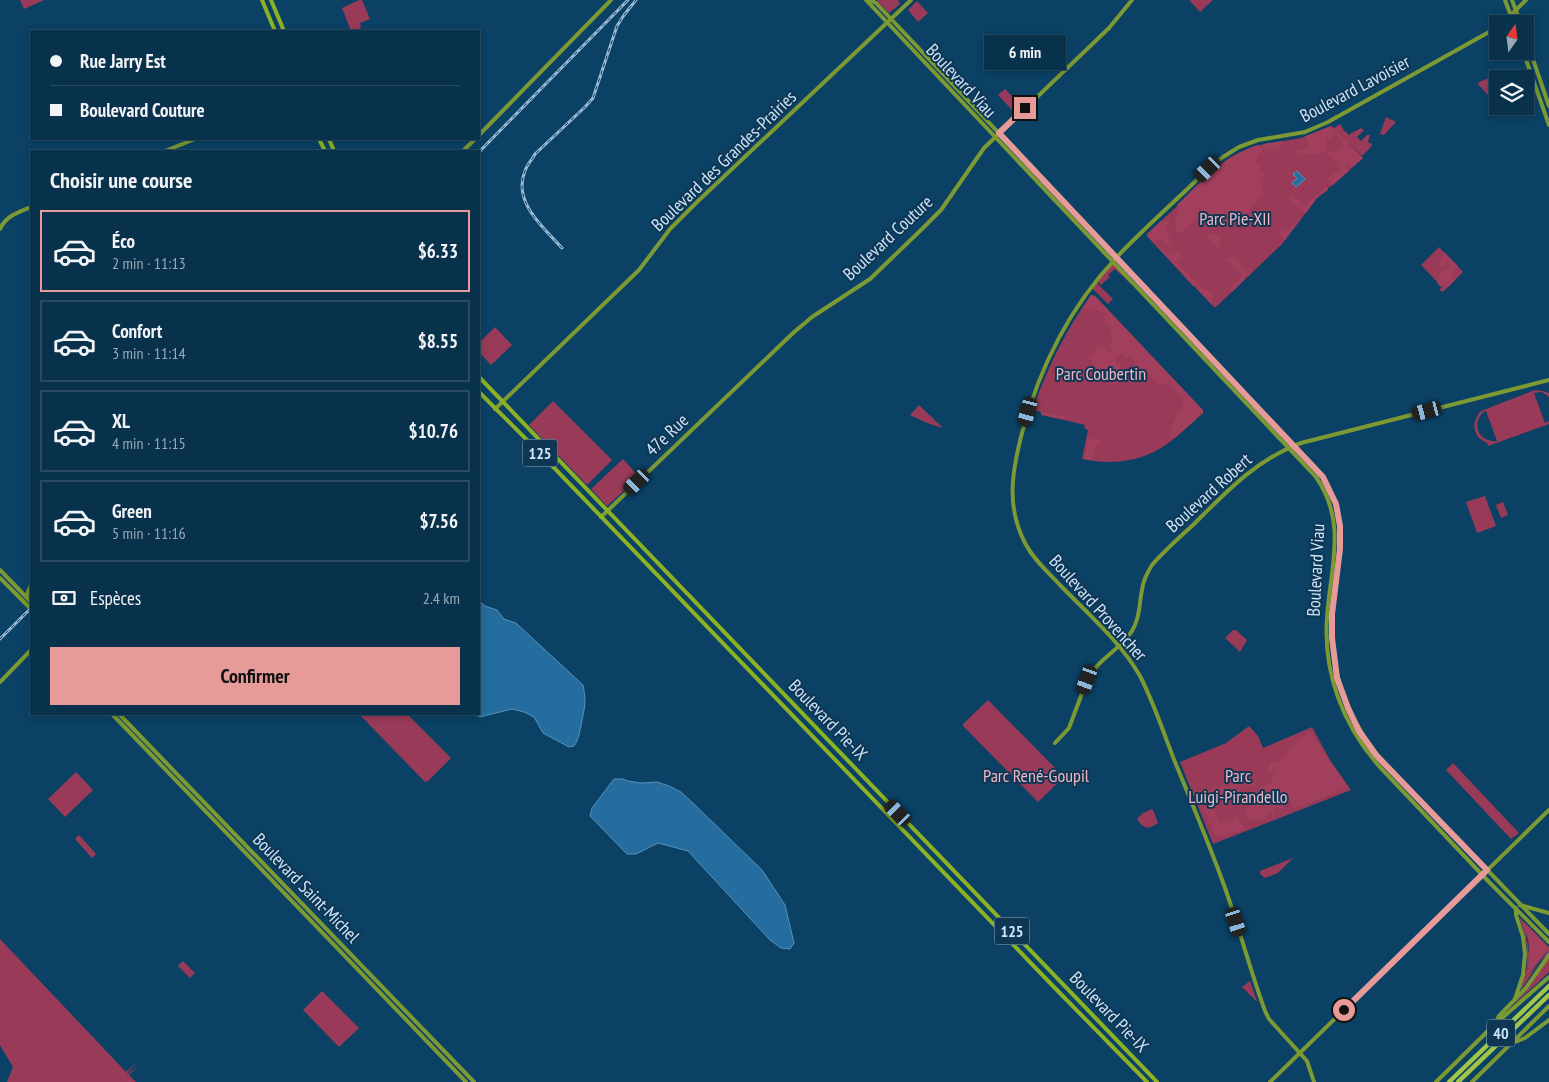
<!DOCTYPE html>
<html lang="fr">
<head>
<meta charset="utf-8">
<style>
  :root { --surface:#08314c; --page:#113953; --text:#f1f3f6; --muted:#98a9b5; --line:#294c64; --accent:#e69b98 }
  body { margin:0; font-family:"PT Sans Narrow",sans-serif; background:var(--page); color:var(--text); height:100vh; display:flex; flex-direction:column; font-size:19px; white-space:nowrap }
  * { box-sizing:border-box; margin:0 }
  p { font-size:16px; color:var(--muted) }
  .icon { flex:none; width:28px; height:28px; fill:none; stroke:currentColor; stroke-width:2; stroke-linecap:round; stroke-linejoin:round }
  .map { position:relative; flex:1; overflow:hidden }
  .side { position:absolute; left:30px; top:150px; width:450px; height:565px; display:flex; flex-direction:column; background:var(--surface); border-radius:0px; box-shadow:0 2px 8px #0003,0 0 0 1px var(--line) }
  .side>* { flex:none }
  .hud { position:absolute; left:30px; top:30px; width:450px; height:110px; border-radius:0px; box-shadow:0 2px 8px #0003,0 0 0 1px var(--line); display:grid; align-content:center; height:110px; padding:0 20px; background:var(--surface) }
  .needle { width:32px; rotate:14deg }
  .tools { position:absolute; left:1489px; top:15px; display:grid; gap:10px }
  .tools a { display:grid; place-items:center; width:45px; height:45px; border-radius:0px; background:var(--surface); box-shadow:0 2px 8px #0003,0 0 0 1px var(--line); font-size:25px }
  .end { position:absolute; width:22px; height:22px; margin:-11px; border:6px solid #e69b98; background:#111; box-shadow:0 0 0 2px #111 }
  .from { border-radius:50% }
  .bubble { position:absolute; height:35px; border-radius:0px; background:var(--surface); box-shadow:0 2px 8px #0003,0 0 0 1px var(--line); font-size:16px; font-weight:800; line-height:35px; text-align:center }
  .car { position:absolute; width:15px; height:30px; margin:-15px -8px; border-radius:6px; box-shadow:0 0 4px 1px #0007; background:linear-gradient(#222 24%,#8ab4d8 0 40%,#222 0 76%,#8ab4d8 0 86%,#222 0) }
  .hud b { display:flex; align-items:center; gap:18px; height:48px; font-size:19px }
  .hud b+b { border-top:1px solid var(--line) }
  .hud i { width:12px; height:12px; background:var(--text) }
  ul { padding:0; list-style:none }
  li { display:flex; align-items:center; gap:15px; height:82px; margin:0 10px 8px; padding:0 10px; border:2px solid var(--line); border-radius:0px }
  li div { flex:1 }
  li b { display:block; font-size:19px }
  li em { font-style:normal; font-weight:800 }
  li.active { border-color:var(--accent) }
  li>.icon { width:45px; height:45px; stroke-width:1.5 }
  h2 { padding:0 20px; font-size:22px; line-height:60px }
  .pay { display:flex; align-items:center; gap:12px; height:55px; padding:0 20px; font-size:19px }
  .pay p { margin-inline-start:auto }
  .cta { display:flex; gap:10px; margin-top:auto; padding:10px 20px }
  .cta a { flex:1; height:58px; border-radius:0px; background:var(--accent); color:#111; font-size:20px; font-weight:800; line-height:58px; text-align:center }
  .map>svg:first-child { display:block }
  .green { fill:#993b58; fill-rule:evenodd }
  .forest { fill:#a13f5d }
  .water { fill:#256d9f; stroke:#5791bb }
  .lines { fill:none; stroke-linecap:round; stroke-linejoin:round }
  .secondary { stroke:#7c9934; stroke-width:4 }
  .primary { stroke:#8db124; stroke-width:4 }
  .highway { stroke:#a1c449; stroke-width:4.5 }
  .rail-casing { stroke:#98bad4; stroke-width:3 }
  .rail { stroke:#0f3652; stroke-width:1; stroke-dasharray:4; stroke-linecap:butt }
  .route { stroke:#e69b98; stroke-width:6 }
  .labels { text-anchor:middle; stroke-width:4; stroke-linejoin:round; paint-order:stroke }
  .shield { fill:#0f3652; stroke:#93b0c8; stroke-width:1 }
  .shield-label { font-size:16px; font-weight:bold; fill:#cbe5fb }
  .street-label { font-size:18px; fill:#cbe5fb; stroke:#0f3652 }
  .park-label { font-size:18px; fill:#eeb7c4; stroke:#0f3652 }
</style>
</head>
<body>
<div class="map">
<svg width="1549" height="1082" viewBox="0 0 1549 1082">
  <rect width="100%" height="100%" fill="#0a4165"/>
  <g class="green">
    <polygon points="20,0 44,0 24,9"/>
    <polygon points="359,0 362,0 370,19 360,23 361,28 351,31 342,8"/>
    <polygon points="878,0 898,0 900,4 889,13 877,1"/>
    <polygon points="1189,0 1213,0 1200,12"/>
    <polygon points="917,1 928,13 918,22 908,10"/>
    <polygon points="1489,78 1493,79 1497,91 1497,103 1494,102 1478,84 1479,82"/>
    <polygon points="1005,89 1020,105 1020,107 1014,112 998,95"/>
    <polygon points="1386,117 1396,122 1384,135 1380,134"/>
    <polygon points="1340,124 1345,132 1346,131 1348,135 1361,128 1364,130 1357,137 1361,141 1367,135 1370,135 1368,142 1372,144 1371,147 1362,156 1345,140 1363,158 1317,198 1282,244 1216,307 1214,307 1211,304 1147,236 1147,234 1229,158 1254,146 1301,138 1331,126 1334,128"/>
    <polygon points="1439,247 1463,272 1443,292 1439,290 1442,287 1421,265"/>
    <polygon points="1113,262 1132,282 1131,284 1115,269 1108,275 1110,277 1101,285 1097,281"/>
    <polygon points="1096,282 1113,299 1108,304 1092,288"/>
    <path d="M1091,295L1095,296L1203,411C1199,418 1190,424 1184,430C1154,459 1122,467 1082,459L1088,430L1084,428L1085,425L1064,420V416L1033,409C1047,368 1066,330 1091,295Z"/>
    <polygon points="495,327 512,345 491,365 479,352 479,343"/>
    <path d="M1535,390L1543,391L1549,393V397L1542,392L1534,393L1545,423L1549,421V424L1488,446L1487,443C1473,437 1470,422 1481,411ZM1485,411H1486L1497,441C1478,443 1470,422 1485,411Z"/>
    <polygon points="553,401 612,460 587,485 529,425"/>
    <polygon points="919,405 943,428 927,423 910,415"/>
    <polygon points="623,459 639,477 607,506 591,489"/>
    <polygon points="1485,496 1496,526 1477,533 1466,502"/>
    <polygon points="1503,502 1508,515 1501,518 1496,505"/>
    <polygon points="1233,630 1236,630 1247,640 1240,652 1225,638"/>
    <polygon points="988,700 1064,777 1038,802 963,726 963,724"/>
    <polygon points="359,714 407,714 451,758 428,781 425,782"/>
    <polygon points="1249,726 1258,736 1263,748 1312,727 1330,760 1351,790 1213,844 1180,762 1226,743"/>
    <polygon points="1453,763 1519,833 1511,839 1446,770"/>
    <polygon points="76,772 93,790 65,817 48,799"/>
    <path d="M1152,809L1154,812L1158,823C1148,830 1143,829 1137,819L1143,813Z"/>
    <polygon points="79,835 96,854 92,858 75,839"/>
    <polygon points="1293,858 1278,873 1265,878 1260,874 1260,871 1262,870"/>
    <path d="M1519,917L1549,947V952L1539,963L1521,990C1521,985 1524,978 1526,971C1529,953 1526,935 1519,917ZM1526,924L1547,952L1531,973L1527,969C1533,952 1524,940 1526,924Z"/>
    <polygon points="0,939 126,1072 137,1063 127,1073 128,1074 139,1065 129,1075 136,1082 7,1082 13,1067 0,1045"/>
    <polygon points="1549,958 1549,972 1513,1006 1528,989"/>
    <polygon points="183,961 195,973 190,978 178,966"/>
    <polygon points="1250,981 1257,1001 1256,1001 1242,987"/>
    <polygon points="322,991 359,1028 339,1047 303,1010"/>
  </g>
  <g class="forest">
    <polygon points="1331,126 1363,158 1353,167 1349,164 1347,164 1345,168 1350,170 1332,186 1328,177 1341,170 1338,162 1328,154 1328,152 1329,150 1334,153 1344,146 1336,135 1331,137 1330,139 1325,138 1327,146 1326,150 1320,154 1309,153 1296,156 1295,152 1309,148 1306,136"/>
    <path d="M1282,141V144C1278,150 1270,152 1264,147L1263,144Z"/>
    <path d="M1259,145L1262,148V151L1258,156L1256,162L1266,176L1262,182L1264,185L1262,188L1263,193L1246,214L1241,217L1239,221L1225,227L1210,222L1207,216L1203,221L1196,220L1193,222L1179,234L1175,232C1176,227 1175,225 1175,220C1176,214 1180,212 1177,205C1202,181 1225,154 1259,145Z"/>
    <path d="M1327,186L1328,190L1317,198L1306,213C1299,209 1295,204 1289,200L1288,198L1293,194L1305,206Z"/>
    <path d="M1302,216H1303L1285,240L1277,233C1289,230 1295,225 1302,216Z"/>
    <polygon points="1161,221 1169,221 1166,230 1171,241 1172,246 1168,246 1161,239 1157,239 1155,241 1168,254 1175,252 1179,253 1182,260 1176,263 1189,274 1190,278 1195,280 1196,284 1194,287 1147,236 1147,234"/>
    <polygon points="1213,233 1221,237 1220,250 1206,235"/>
    <polygon points="1444,252 1458,266 1457,270 1453,271 1452,277 1453,279 1457,278 1447,288 1445,284 1441,287 1437,283 1440,280 1439,277 1441,275 1440,273 1449,269 1450,264 1448,261 1445,262 1444,267 1440,265"/>
    <polygon points="1233,256 1248,272 1251,273 1249,276 1245,275 1245,279 1232,292 1229,289 1242,275 1227,259"/>
    <polygon points="1199,285 1211,292 1213,300 1211,304 1196,288"/>
    <path d="M1091,295L1095,296L1203,410V413L1177,436L1172,438L1169,435C1171,423 1180,413 1184,401L1169,383L1156,384L1147,371L1137,369L1131,356L1126,358L1120,353L1116,359L1117,364L1122,366L1119,377L1116,383L1110,384L1106,375L1097,370L1089,357L1095,352L1098,346L1104,347L1107,352H1113L1114,350L1110,346C1113,339 1112,328 1105,323V315L1099,311L1083,307Z"/>
    <polygon points="1034,409 1065,416 1064,420 1041,415 1041,412 1033,410"/>
    <polygon points="1089,438 1099,440 1099,444 1095,446 1092,459 1084,459"/>
    <path d="M1311,732L1321,749L1349,788L1294,808L1290,802L1280,809L1276,807L1274,809V813H1269L1265,820H1249L1245,814L1246,809L1263,799L1259,788L1272,782L1271,777L1274,775V773L1268,770L1270,763C1284,763 1291,746 1301,738C1304,736 1308,734 1311,732Z"/>
    <path d="M1253,780L1257,784L1248,787H1241L1240,793L1232,792L1218,798L1215,796L1212,797L1210,801L1220,823L1237,816L1245,829L1224,836L1215,835L1197,794C1206,789 1213,791 1223,784L1228,786L1239,782L1245,783Z"/>
    <path d="M1524,924H1526L1540,939L1548,950L1530,973L1527,971C1530,958 1531,939 1523,927Z"/>
  </g>
  <g class="water">
    <polygon points="1297,171 1305,179 1296,187 1292,183 1297,178 1293,174"/>
    <path d="M479,601L485,606L497,610L504,619L516,623L583,685C587,704 584,708 581,726C579,734 579,739 574,746L569,747L543,733L534,717L524,712L512,709L480,717L476,714H479Z"/>
    <polygon points="614,779 623,779 628,781 641,783 657,782 669,786 681,792 696,806 762,870 785,905 794,943 790,949 781,948 770,940 688,851 658,843 636,854 627,854 590,816 592,808"/>
  </g>
  <g class="lines">
    <g class="secondary">
      <path d="M866,0L1316,477C1348,523 1330,568 1327,618C1323,673 1343,725 1379,766L1489,882L1549,942"/>
      <path d="M870,0L876,3L1300,452C1308,460 1317,468 1323,478C1355,526 1332,578 1332,631C1332,682 1353,729 1387,766L1549,934"/>
      <polyline points="1505,0 1514,24"/>
      <polyline points="1512,0 1521,24"/>
      <polyline points="1502,24 1526,0"/>
      <polyline points="1525,36 1549,106"/>
      <polyline points="1523,51 1549,125"/>
      <polyline points="479,135 611,0"/>
      <polyline points="165,151 195,139"/>
      <polyline points="463,151 475,139"/>
      <path d="M0,229C6,216 18,212 31,207"/>
      <polyline points="495,409 639,270 670,229 697,202 911,0"/>
      <polyline points="601,517 793,333 812,317 870,279 922,229 941,210 984,148 1109,28 1132,0"/>
      <polyline points="0,570 31,602"/>
      <polyline points="0,578 31,609"/>
      <polyline points="26,597 31,585"/>
      <polyline points="0,682 31,650"/>
      <polyline points="112,714 466,1082"/>
      <polyline points="119,714 474,1082"/>
      <path d="M1055,743L1069,728L1087,680C1097,660 1120,650 1132,631C1140,618 1139,604 1142,590C1143,580 1147,573 1152,565C1165,550 1180,537 1194,524C1226,492 1257,459 1301,443L1549,380"/>
      <polyline points="1520,905 1549,913"/>
      <polyline points="1515,999 1523,975 1525,954 1523,937 1516,915 1516,908"/>
      <polyline points="1495,1024 1499,1016 1526,988 1549,955"/>
      <polyline points="1515,1042 1525,1038 1549,1020"/>
      <polyline points="1270,1082 1549,810"/>
      <path d="M1314,1082L1307,1061L1269,1019L1265,1011C1250,970 1239,927 1224,885C1209,844 1192,803 1175,762C1164,734 1154,703 1140,676C1120,641 1087,613 1059,584C1047,571 1033,559 1025,543C1006,507 1012,471 1022,433C1039,369 1070,307 1116,258C1145,227 1178,199 1208,169L1223,157L1239,147L1258,140L1305,132L1328,122L1498,27"/>
      <polyline points="1436,1082 1493,1026 1549,977"/>
      <polyline points="1472,1082 1549,1006"/>
    </g>
    <g class="primary">
      <polyline points="262,0 275,31"/>
      <polyline points="271,0 284,31"/>
      <polyline points="319,139 325,151"/>
      <polyline points="329,139 334,151"/>
      <polyline points="479,377 1157,1082"/>
      <polyline points="479,392 537,450 1052,985 1147,1082"/>
    </g>
    <g class="highway">
      <polyline points="1449,1082 1549,986"/>
      <polyline points="1458,1082 1549,995"/>
    </g>
    <g class="rail-casing">
      <g id="rail">
        <polyline points="479,152 628,0"/>
        <path d="M562,248C544,228 512,202 525,171C527,164 532,160 535,154L585,107L593,98L617,26L624,15L636,0"/>
        <polyline points="0,639 31,608"/>
      </g>
    </g>
    <use href="#rail" class="rail"/>
  </g>
  <g class="lines">
    <polyline class="route" points="1025,108 999,133 1323,477 1336,504 1340,526 1340,549 1332,614 1332,638 1337,678 1348,708 1359,731 1376,755 1487,870 1344,1010"/>
  </g>
  <g class="labels">
    <g class="shield">
      <rect x="522.5" y="439.5" width="35" height="27" rx="4"/>
      <rect x="994.5" y="917.5" width="35" height="27" rx="4"/>
      <rect x="1487" y="1019.5" width="28" height="27" rx="4"/>
    </g>
    <g class="shield-label">
      <text x="540" y="459">125</text>
      <text x="1012" y="937">125</text>
      <text x="1501" y="1039">40</text>
    </g>
    <g class="street-label">
      <text transform="translate(961 81) rotate(47)" y="6">Boulevard Viau</text>
      <text transform="translate(1355 89) rotate(-28)" y="6">Boulevard Lavoisier</text>
      <text transform="translate(724 161) rotate(-44)" y="6">Boulevard des Grandes-Prairies</text>
      <text transform="translate(888 238) rotate(-43)" y="6">Boulevard Couture</text>
      <text transform="translate(667 435) rotate(-44)" y="6">47e Rue</text>
      <text transform="translate(1209 493) rotate(-42)" y="6">Boulevard Robert</text>
      <text transform="translate(1316 570) rotate(-87)" y="6">Boulevard Viau</text>
      <text transform="translate(1098 608) rotate(48)" y="6">Boulevard Provencher</text>
      <text transform="translate(828 720) rotate(46)" y="6">Boulevard Pie-IX</text>
      <text transform="translate(306 888) rotate(46)" y="6">Boulevard Saint-Michel</text>
      <text transform="translate(1109 1012) rotate(46)" y="6">Boulevard Pie-IX</text>
    </g>
    <g class="park-label">
      <text x="1235" y="225">Parc Pie-XII</text>
      <text x="1101" y="380">Parc Coubertin</text>
      <text x="1036" y="782">Parc René-Goupil</text>
      <text x="1238" y="782">Parc<tspan x="1238" dy="21">Luigi-Pirandello</tspan></text>
    </g>
  </g>
</svg>
<div class="tools">
<a><svg class="needle" viewBox="-14 -14 28 28"><path d="M0-13l5 13h-10z" fill="#e53935"/><path d="M0 13l5-13h-10z" fill="#98a9b5"/></svg></a>
<a><svg class="icon" aria-label="layers" viewBox="0 0 24 24"><path d="M12 4l9 5-9 5-9-5zM3 14l9 5 9-5"/></svg></a>
</div>
<i class="end from" style="left:1344px;top:1010px"></i>
<i class="end" style="left:1025px;top:108px"></i>
<div class="bubble" style="left:984px;top:35px;width:82px">6 min</div>
<i class="car" style="left:1208px;top:169px;rotate:226deg"></i>
<i class="car" style="left:1427px;top:411px;rotate:255deg"></i>
<i class="car" style="left:1028px;top:412px;rotate:195deg"></i>
<i class="car" style="left:637px;top:482px;rotate:226deg"></i>
<i class="car" style="left:1087px;top:680px;rotate:200deg"></i>
<i class="car" style="left:898px;top:813px;rotate:316deg"></i>
<i class="car" style="left:1236px;top:922px;rotate:162deg"></i>
<div class="hud">
<b><i class="from"></i>Rue Jarry Est</b>
<b><i></i>Boulevard Couture</b>
</div>
<section class="side">
<h2>Choisir une course</h2>
<ul>
<li class="active"><svg class="icon" aria-label="car" viewBox="0 0 24 24"><path d="M5 17H2v-5l4-1 3-4h7l3 4 3 1v5h-3M9 17h6M6 11h13"/><circle cx="7" cy="17" r="2"/><circle cx="17" cy="17" r="2"/></svg><div><b>Éco</b><p>2 min · 11:13</p></div><em>$6.33</em></li>
<li><svg class="icon" aria-label="car" viewBox="0 0 24 24"><path d="M5 17H2v-5l4-1 3-4h7l3 4 3 1v5h-3M9 17h6M6 11h13"/><circle cx="7" cy="17" r="2"/><circle cx="17" cy="17" r="2"/></svg><div><b>Confort</b><p>3 min · 11:14</p></div><em>$8.55</em></li>
<li><svg class="icon" aria-label="car" viewBox="0 0 24 24"><path d="M5 17H2v-5l4-1 3-4h7l3 4 3 1v5h-3M9 17h6M6 11h13"/><circle cx="7" cy="17" r="2"/><circle cx="17" cy="17" r="2"/></svg><div><b>XL</b><p>4 min · 11:15</p></div><em>$10.76</em></li>
<li><svg class="icon" aria-label="car" viewBox="0 0 24 24"><path d="M5 17H2v-5l4-1 3-4h7l3 4 3 1v5h-3M9 17h6M6 11h13"/><circle cx="7" cy="17" r="2"/><circle cx="17" cy="17" r="2"/></svg><div><b>Green</b><p>5 min · 11:16</p></div><em>$7.56</em></li>
</ul>
<div class="pay"><svg class="icon" aria-label="cash" viewBox="0 0 24 24"><path d="M3 7h18v10H3z"/><circle cx="12" cy="12" r="2"/></svg>Espèces<p>2.4 km</p></div>
<div class="cta"><a>Confirmer</a></div>
</section>
</div>
</body>
</html>
